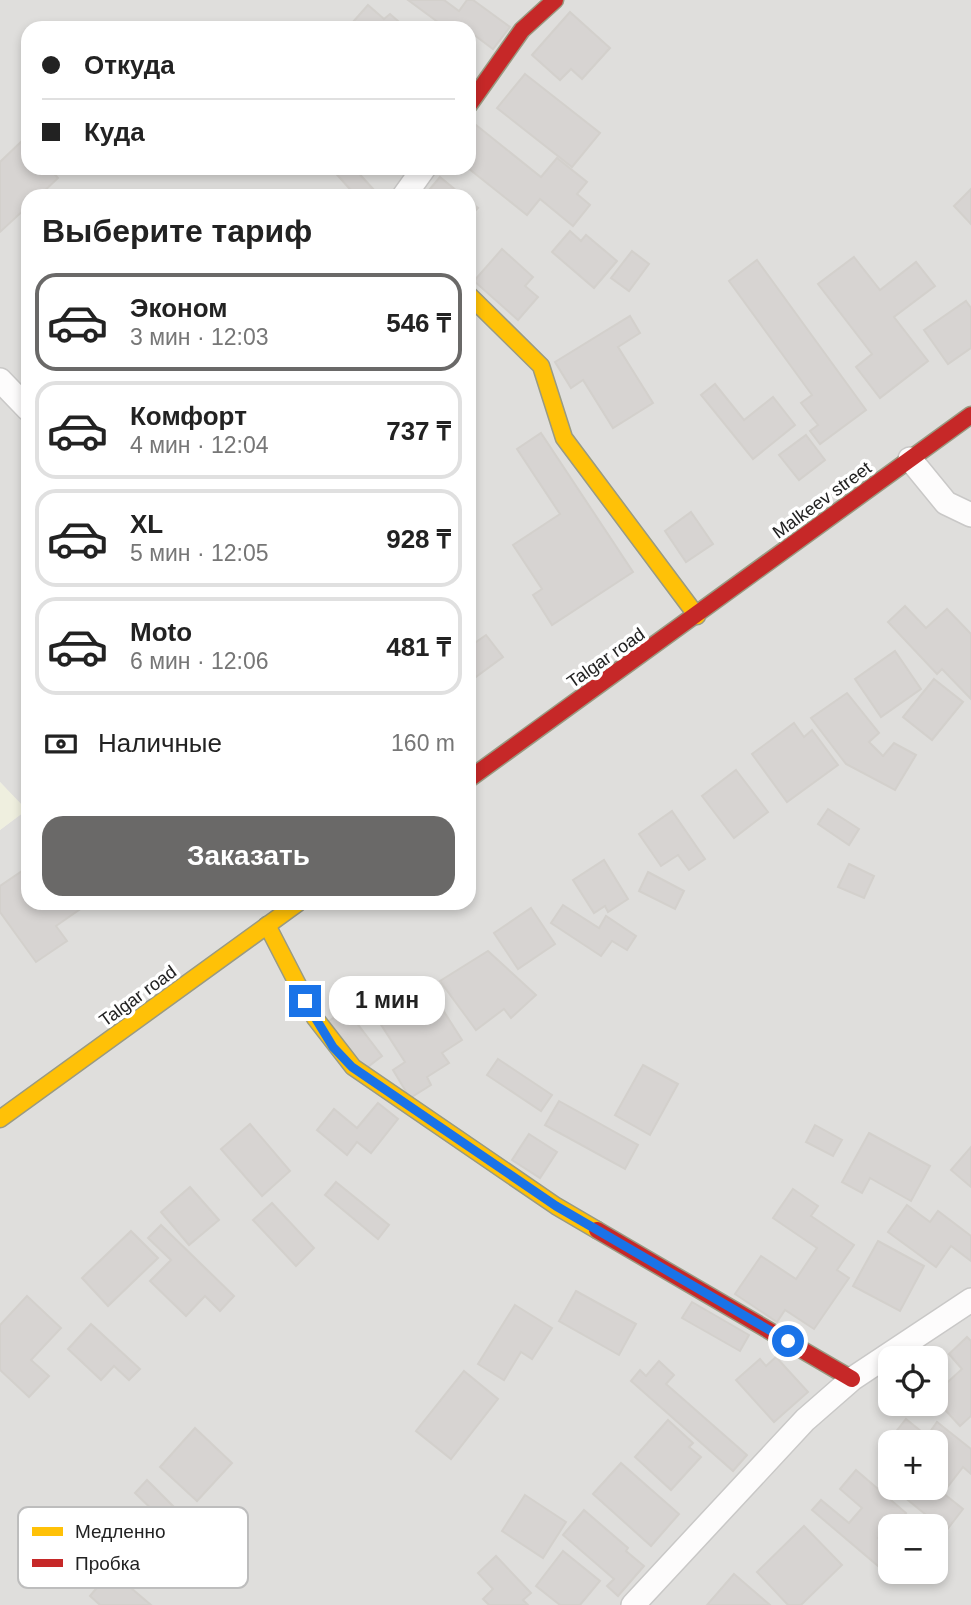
<!DOCTYPE html>
<html lang="ru">
<head>
<meta charset="utf-8">
<style>
  :root { --surface:#fff; --page:#f2f2f2; --text:#222; --muted:#767676; --line:#e0e0e0; --accent:#6a6968 }
  body { margin:0; font-family:Helvetica,sans-serif; background:var(--page); color:var(--text); height:100vh; display:flex; flex-direction:column; font-size:26px; white-space:nowrap }
  * { box-sizing:border-box; margin:0 }
  p { font-size:23px; color:var(--muted) }
  .icon { flex:none; width:38px; height:38px; fill:none; stroke:currentColor; stroke-width:2; stroke-linecap:round; stroke-linejoin:round }
  .map { position:relative; flex:1; overflow:hidden }
  .drawer { position:absolute; left:21px; top:189px; width:455px; height:721px; display:flex; flex-direction:column; background:var(--surface); border-radius:21px; box-shadow:0 4px 10px #0003 }
  .drawer>* { flex:none }
  .guide { position:absolute; left:21px; top:21px; width:455px; height:154px; border-radius:21px; box-shadow:0 4px 10px #0003; display:grid; align-content:center; height:154px; padding:0 21px; background:var(--surface) }
  .buttons { position:absolute; left:878px; top:1346px; display:grid; gap:14px }
  .buttons a { display:grid; place-items:center; width:70px; height:70px; border-radius:14px; background:var(--surface); box-shadow:0 4px 10px #0003; font-size:35px }
  .end { position:absolute; width:32px; height:32px; margin:-16px; border:9px solid #1a73e8; background:#fff; box-shadow:0 0 0 4px #fff }
  .from { border-radius:50% }
  .bubble { position:absolute; height:49px; border-radius:21px; background:var(--surface); box-shadow:0 4px 10px #0003; font-size:23px; font-weight:700; line-height:49px; text-align:center }
  .guide b { display:flex; align-items:center; gap:24px; height:66px; font-size:26px }
  .guide b+b { border-top:2px solid var(--line) }
  .guide i { width:18px; height:18px; background:var(--text) }
  ul { padding:0; list-style:none }
  li { display:flex; align-items:center; gap:21px; height:98px; margin:0 14px 10px; padding:0 7px; border:4px solid var(--line); border-radius:21px }
  li div { flex:1 }
  li b { display:block; font-size:26px }
  li em { font-style:normal; font-weight:700 }
  li.current { border-color:var(--accent) }
  li>.icon { width:63px; height:63px; stroke-width:1.5 }
  h2 { padding:0 21px; font-size:32px; line-height:84px }
  .pay { display:flex; align-items:center; gap:18px; height:77px; padding:0 21px; font-size:26px }
  .pay p { margin-inline-start:auto }
  .cta { display:flex; gap:14px; margin-top:auto; padding:14px 21px }
  .cta a { flex:1; height:80px; border-radius:21px; background:var(--accent); color:#fff; font-size:28px; font-weight:700; line-height:80px; text-align:center }
  .map>svg:first-child { display:block }
  .residential { fill:#dfdedc; fill-rule:evenodd }
  .farmland { fill:#efefdf }
  .building { fill:#d7d4d2; stroke:#d3d0cc; stroke-width:2 }
  .lines { fill:none; stroke-linecap:round; stroke-linejoin:round }
  .street-casing { stroke:#c9c8c7; stroke-width:26 }
  .slow-casing { stroke:#999a82; stroke-width:19 }
  .jam-casing { stroke:#999a82; stroke-width:19 }
  .street { stroke:#fdfcfc; stroke-width:23 }
  .slow { stroke:#ffc107; stroke-width:16 }
  .jam { stroke:#c62828; stroke-width:16 }
  .route { stroke:#1a73e8; stroke-width:9 }
  .labels { text-anchor:middle; stroke-width:7; stroke-linejoin:round; paint-order:stroke }
  .street-label { font-size:18px; fill:#222; stroke:#fff }
  .key { fill:#fff; stroke:#bdbdbd; stroke-width:2 }
  .key-label { font-size:19px; fill:#222 }
</style>
</head>
<body>
<div class="map">
<svg width="971" height="1605" viewBox="0 0 971 1605">
  <rect width="100%" height="100%" fill="#f0eeeb"/>
  <path class="residential" d="M0,0H971V1605H0V830L26,810L0,782ZM28,28H469V168H28ZM28,196H469V903H28ZM891,1358H936V1404H891ZM891,1442H936V1488H891ZM891,1526H936V1572H891Z"/>
  <polygon class="farmland" points="0,782 27,810 0,830"/>
  <g class="building">
    <polygon points="408,0 444,0 459,11 467,0 473,0 510,27 493,49 473,34 469,41 469,28 446,28"/>
    <polygon points="368,5 384,19 390,14 406,28 360,28 353,22"/>
    <polygon points="570,12 610,48 582,79 571,69 560,80 532,55"/>
    <polygon points="525,74 600,133 572,167 497,108"/>
    <polygon points="476,125 541,177 557,158 587,182 577,194 590,205 573,226 540,199 527,215 468,168 469,134"/>
    <polygon points="23,140 28,145 28,168 49,168 58,178 39,196 28,196 28,206 0,232 0,162"/>
    <polygon points="331,168 354,168 374,190 367,196 356,196"/>
    <polygon points="440,177 463,196 424,196"/>
    <polygon points="971,189 971,224 954,206"/>
    <polygon points="469,201 478,208 469,218"/>
    <polygon points="570,231 581,241 586,235 617,261 594,288 552,252"/>
    <polygon points="502,249 533,277 525,286 538,297 518,320 474,281"/>
    <polygon points="632,251 649,264 629,291 611,278"/>
    <polygon points="854,257 880,290 916,262 935,286 894,317 928,361 880,398 856,367 872,354 818,284"/>
    <polygon points="757,260 866,410 820,444 810,431 818,425 801,403 812,395 729,281"/>
    <polygon points="966,301 971,308 971,348 948,364 924,330"/>
    <polygon points="630,316 640,333 618,347 653,403 613,428 583,380 571,388 555,362"/>
    <polygon points="715,384 744,420 773,397 795,425 753,459 701,395"/>
    <polygon points="541,433 633,572 552,625 533,595 542,589 513,545 560,514 517,449"/>
    <polygon points="806,435 825,460 799,480 779,455"/>
    <polygon points="691,512 713,544 686,562 665,531"/>
    <polygon points="905,606 926,628 947,609 971,634 971,699 942,669 937,674 888,622"/>
    <polygon points="486,635 503,657 469,682 469,647"/>
    <polygon points="895,651 921,689 881,717 855,679"/>
    <polygon points="934,679 963,702 932,740 903,717"/>
    <polygon points="847,693 879,733 869,742 883,756 894,743 916,755 895,790 846,764 811,718"/>
    <polygon points="794,723 804,737 812,730 838,765 787,802 752,754"/>
    <polygon points="736,770 768,812 734,838 702,796"/>
    <polygon points="828,809 859,829 849,845 818,824"/>
    <polygon points="672,811 705,859 689,870 678,855 661,866 639,834"/>
    <polygon points="604,860 628,899 608,912 605,906 594,913 573,880"/>
    <polygon points="849,864 874,876 864,898 838,887"/>
    <polygon points="28,867 28,903 89,903 56,926 67,941 36,962 0,912 0,886"/>
    <polygon points="648,872 684,891 675,909 639,891"/>
    <polygon points="563,905 599,928 606,916 636,936 627,950 612,941 601,956 551,923"/>
    <polygon points="531,908 555,944 518,969 494,933"/>
    <polygon points="488,951 536,995 511,1018 504,1009 476,1030 440,981"/>
    <polygon points="429,988 462,1040 442,1053 449,1063 427,1077 431,1085 410,1098 393,1070 405,1062 378,1020"/>
    <polygon points="346,1009 382,1056 365,1069 329,1021"/>
    <polygon points="498,1059 552,1095 541,1111 487,1075"/>
    <polygon points="643,1065 678,1084 650,1135 615,1115"/>
    <polygon points="559,1101 638,1145 625,1169 545,1125"/>
    <polygon points="378,1103 398,1119 371,1153 357,1142 347,1155 317,1130 334,1109 357,1128"/>
    <polygon points="250,1124 290,1171 262,1196 221,1149"/>
    <polygon points="815,1125 842,1140 833,1156 806,1142"/>
    <polygon points="869,1133 930,1166 911,1201 870,1178 862,1193 842,1182"/>
    <polygon points="529,1134 557,1152 540,1178 512,1160"/>
    <polygon points="971,1147 971,1187 951,1170"/>
    <polygon points="336,1182 389,1225 378,1239 325,1195"/>
    <polygon points="190,1187 219,1220 189,1245 161,1212"/>
    <polygon points="793,1189 818,1206 811,1216 854,1245 837,1270 849,1278 814,1329 785,1310 777,1322 735,1294 761,1256 796,1279 817,1248 773,1218"/>
    <polygon points="272,1203 314,1248 296,1266 253,1220"/>
    <polygon points="907,1205 930,1222 938,1211 971,1236 971,1261 951,1246 936,1267 888,1232"/>
    <polygon points="161,1225 234,1296 220,1311 205,1296 186,1316 150,1281 171,1260 148,1238"/>
    <polygon points="131,1231 158,1258 108,1306 82,1278"/>
    <polygon points="878,1241 924,1266 900,1311 853,1286"/>
    <polygon points="576,1291 636,1324 619,1355 559,1321"/>
    <polygon points="27,1296 61,1328 31,1360 49,1376 29,1397 0,1370 0,1325"/>
    <polygon points="692,1302 749,1335 740,1351 682,1318"/>
    <polygon points="515,1305 552,1328 532,1359 521,1352 504,1380 478,1364"/>
    <polygon points="91,1324 140,1369 129,1380 114,1366 101,1380 68,1349"/>
    <polygon points="967,1337 971,1341 971,1416 960,1426 936,1400 936,1393 962,1369 949,1354"/>
    <polygon points="776,1357 808,1392 774,1422 736,1380 760,1359 766,1366"/>
    <polygon points="659,1361 674,1375 666,1384 747,1455 733,1471 631,1381 640,1370 646,1376"/>
    <polygon points="464,1371 498,1399 451,1459 416,1431"/>
    <polygon points="906,1419 927,1436 937,1422 971,1449 971,1474 963,1467 943,1493 963,1509 946,1531 893,1488 936,1488 936,1442 891,1442 891,1454 883,1448"/>
    <polygon points="668,1420 693,1443 689,1447 701,1457 671,1490 635,1457"/>
    <polygon points="195,1428 232,1463 197,1501 160,1467"/>
    <polygon points="621,1463 679,1514 651,1546 593,1494"/>
    <polygon points="856,1470 906,1513 895,1526 891,1526 887,1536 882,1533 878,1538 891,1549 891,1563 884,1571 812,1510 821,1500 849,1523 862,1508 840,1489"/>
    <polygon points="147,1480 180,1513 168,1525 135,1493"/>
    <polygon points="525,1495 566,1522 543,1558 502,1531"/>
    <polygon points="584,1510 628,1548 626,1551 644,1566 618,1596 607,1586 614,1579 563,1535"/>
    <polygon points="804,1526 842,1565 801,1605 788,1605 757,1572"/>
    <polygon points="563,1551 600,1581 580,1605 560,1605 536,1586"/>
    <polygon points="496,1556 531,1593 523,1600 528,1605 489,1605 483,1599 493,1589 478,1573"/>
    <polygon points="111,1571 151,1605 100,1605 90,1596"/>
    <polygon points="734,1574 770,1605 707,1605"/>
  </g>
  <g class="lines">
    <g class="street-casing">
      <g id="street">
        <polyline points="404,196 424,168"/>
        <polyline points="0,380 28,409"/>
        <polyline points="910,459 946,503 971,515"/>
        <polyline points="633,1605 805,1420 852,1379 971,1300"/>
      </g>
    </g>
    <g class="slow-casing">
      <g id="slow">
        <polyline points="469,295 541,366 564,438 697,616"/>
        <polyline points="267,925 315,1018 353,1067 556,1206 597,1230"/>
        <polyline points="0,1119 298,903"/>
      </g>
    </g>
    <g class="jam-casing">
      <g id="jam">
        <polyline points="469,105 522,30 555,0"/>
        <polyline points="469,779 971,415"/>
        <polyline points="597,1230 852,1379"/>
      </g>
    </g>
    <use href="#street" class="street"/>
    <use href="#slow" class="slow"/>
    <use href="#jam" class="jam"/>
  </g>
  <g class="lines">
    <polyline class="route" points="305,1001 333,1047 352,1067 556,1206 788,1341"/>
  </g>
  <g class="labels">
    <g class="street-label">
      <text transform="translate(822 500) rotate(-36)" y="6">Malkeev street</text>
      <text transform="translate(606 658) rotate(-35)" y="6">Talgar road</text>
      <text transform="translate(138 996) rotate(-36)" y="6">Talgar road</text>
    </g>
  </g>
  <rect x="18" y="1507" width="230" height="81" rx="10" class="key"/>
  <rect x="32" y="1527" width="31" height="9" fill="#ffc107"/>
  <rect x="32" y="1559" width="31" height="8" fill="#c62828"/>
  <g class="key-label">
    <text x="75" y="1538">Медленно</text>
    <text x="75" y="1570">Пробка</text>
  </g>
</svg>
<div class="buttons">
<a><svg class="icon" aria-label="locate" viewBox="0 0 24 24"><circle cx="12" cy="12" r="6"/><path d="M12 2v4M12 18v4M2 12h4M18 12h4"/></svg></a>
<a>+</a>
<a>−</a>
</div>
<i class="end from" style="left:788px;top:1341px"></i>
<i class="end" style="left:305px;top:1001px"></i>
<div class="bubble" style="left:329px;top:976px;width:116px">1 мин</div>
<div class="guide">
<b><i class="from"></i>Откуда</b>
<b><i></i>Куда</b>
</div>
<section class="drawer">
<h2>Выберите тариф</h2>
<ul>
<li class="current"><svg class="icon" aria-label="car" viewBox="0 0 24 24"><path d="M5 17H2v-5l4-1 3-4h7l3 4 3 1v5h-3M9 17h6M6 11h13"/><circle cx="7" cy="17" r="2"/><circle cx="17" cy="17" r="2"/></svg><div><b>Эконом</b><p>3 мин · 12:03</p></div><em>546 ₸</em></li>
<li><svg class="icon" aria-label="car" viewBox="0 0 24 24"><path d="M5 17H2v-5l4-1 3-4h7l3 4 3 1v5h-3M9 17h6M6 11h13"/><circle cx="7" cy="17" r="2"/><circle cx="17" cy="17" r="2"/></svg><div><b>Комфорт</b><p>4 мин · 12:04</p></div><em>737 ₸</em></li>
<li><svg class="icon" aria-label="car" viewBox="0 0 24 24"><path d="M5 17H2v-5l4-1 3-4h7l3 4 3 1v5h-3M9 17h6M6 11h13"/><circle cx="7" cy="17" r="2"/><circle cx="17" cy="17" r="2"/></svg><div><b>XL</b><p>5 мин · 12:05</p></div><em>928 ₸</em></li>
<li><svg class="icon" aria-label="car" viewBox="0 0 24 24"><path d="M5 17H2v-5l4-1 3-4h7l3 4 3 1v5h-3M9 17h6M6 11h13"/><circle cx="7" cy="17" r="2"/><circle cx="17" cy="17" r="2"/></svg><div><b>Moto</b><p>6 мин · 12:06</p></div><em>481 ₸</em></li>
</ul>
<div class="pay"><svg class="icon" aria-label="cash" viewBox="0 0 24 24"><path d="M3 7h18v10H3z"/><circle cx="12" cy="12" r="2"/></svg>Наличные<p>160 m</p></div>
<div class="cta"><a>Заказать</a></div>
</section>
</div>
</body>
</html>
